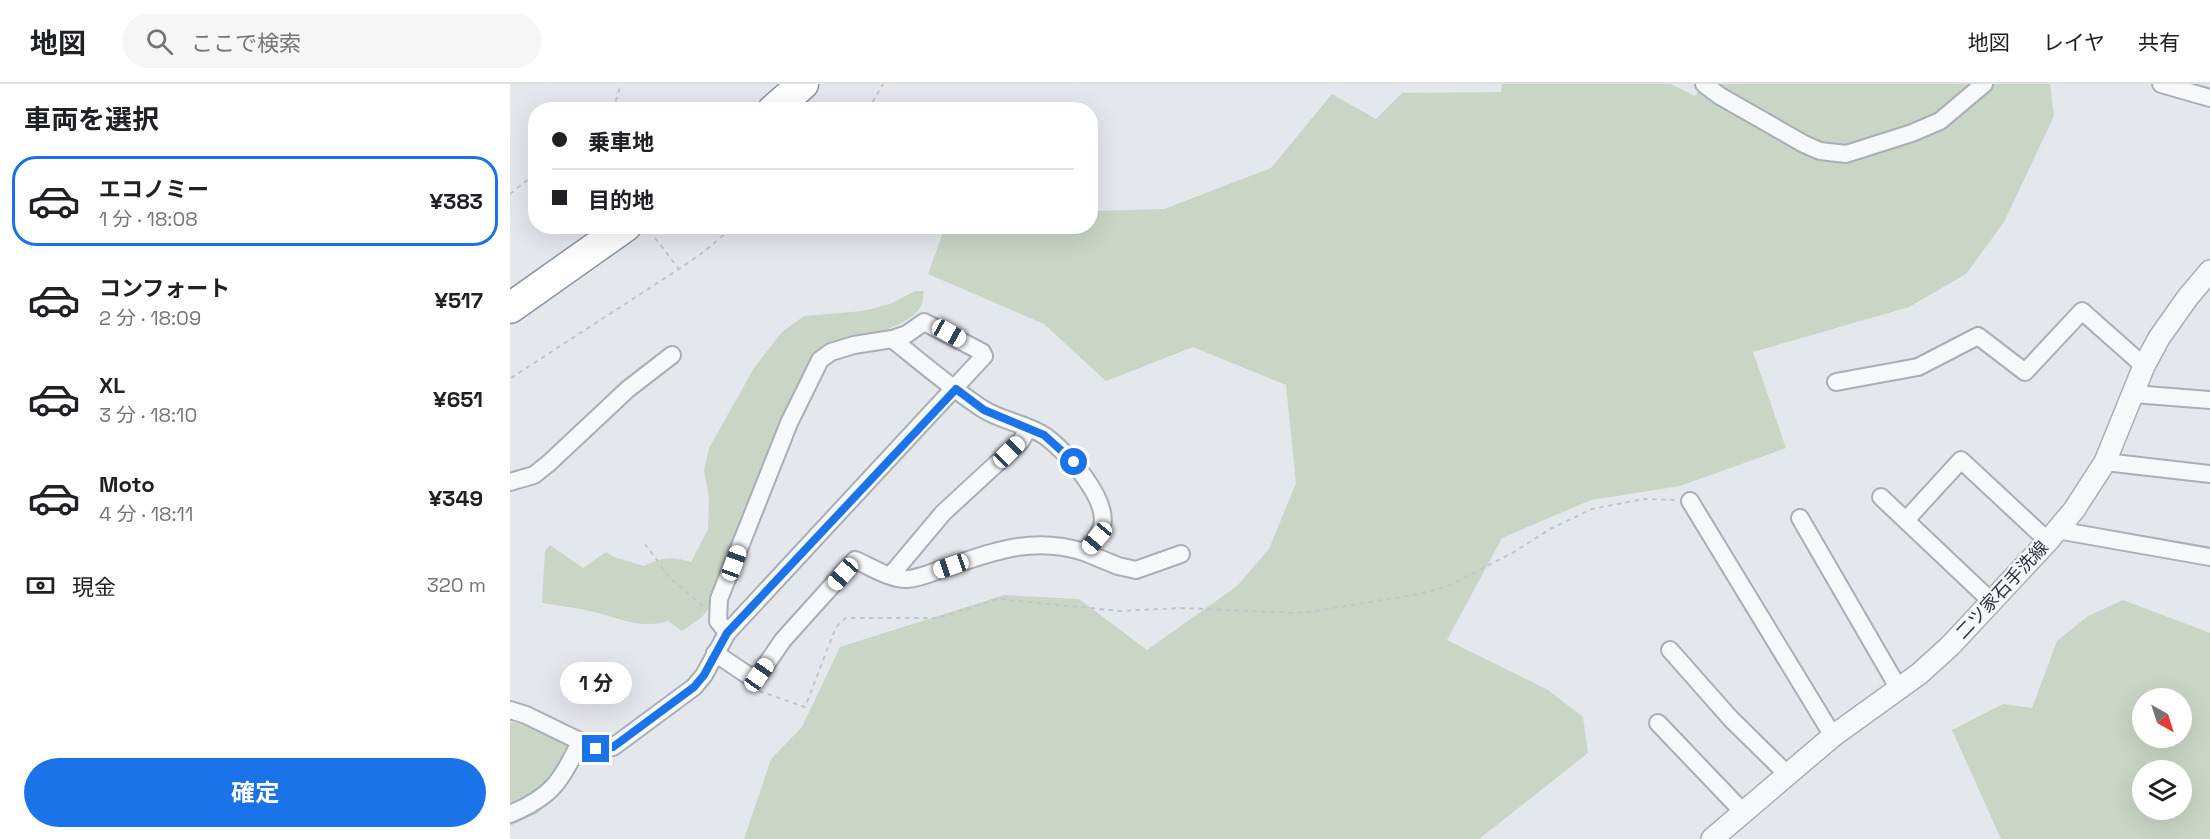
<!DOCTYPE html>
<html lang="ja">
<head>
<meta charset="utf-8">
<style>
  :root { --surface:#fff; --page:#f6f6f6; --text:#202124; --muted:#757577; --line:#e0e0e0; --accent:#1a73e8 }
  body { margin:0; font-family:"Space Grotesk","Noto Sans JP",sans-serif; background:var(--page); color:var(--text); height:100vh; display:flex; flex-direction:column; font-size:22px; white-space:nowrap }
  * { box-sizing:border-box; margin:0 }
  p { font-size:20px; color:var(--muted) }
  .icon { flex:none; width:33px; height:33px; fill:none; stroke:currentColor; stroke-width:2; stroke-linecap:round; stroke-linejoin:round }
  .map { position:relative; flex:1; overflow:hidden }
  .side { display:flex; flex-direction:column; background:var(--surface); width:510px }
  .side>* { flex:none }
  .hud { position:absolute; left:18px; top:18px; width:570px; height:132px; border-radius:24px; box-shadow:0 6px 24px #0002; display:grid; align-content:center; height:132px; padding:0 24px; background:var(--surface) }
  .needle { width:39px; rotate:141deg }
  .fabs { position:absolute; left:1622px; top:604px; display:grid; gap:12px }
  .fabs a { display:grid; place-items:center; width:60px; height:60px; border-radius:50%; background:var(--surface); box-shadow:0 6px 24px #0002; font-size:30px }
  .end { position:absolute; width:27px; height:27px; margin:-14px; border:8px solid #1a73e8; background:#fff; box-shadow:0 0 0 3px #fff }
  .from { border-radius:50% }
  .bubble { position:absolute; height:42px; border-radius:21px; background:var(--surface); box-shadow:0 6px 24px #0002; font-size:20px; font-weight:700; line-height:42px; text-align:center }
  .car { position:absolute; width:18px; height:36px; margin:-18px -9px; border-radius:8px; box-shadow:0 0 4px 2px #0007; background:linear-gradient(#fff 24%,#345 0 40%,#fff 0 76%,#345 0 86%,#fff 0) }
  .hud b { display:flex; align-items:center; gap:21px; height:57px; font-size:22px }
  .hud b+b { border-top:2px solid var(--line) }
  .hud i { width:15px; height:15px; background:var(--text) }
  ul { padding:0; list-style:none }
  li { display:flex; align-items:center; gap:18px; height:90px; margin:0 12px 9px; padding:0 12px; border:3px solid transparent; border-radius:24px }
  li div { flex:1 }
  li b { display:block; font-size:22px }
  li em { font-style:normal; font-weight:700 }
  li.selected { border-color:var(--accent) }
  li>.icon { width:54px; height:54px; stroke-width:1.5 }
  h2 { padding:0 24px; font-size:27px; line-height:72px }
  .pay { display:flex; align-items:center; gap:15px; height:66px; padding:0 24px; font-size:22px }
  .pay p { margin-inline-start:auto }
  .button { display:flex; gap:12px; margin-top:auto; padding:12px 24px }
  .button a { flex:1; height:69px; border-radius:36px; background:var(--accent); color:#fff; font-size:24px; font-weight:700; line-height:69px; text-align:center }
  header { display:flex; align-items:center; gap:36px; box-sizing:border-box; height:84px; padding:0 30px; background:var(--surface); border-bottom:2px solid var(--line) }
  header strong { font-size:28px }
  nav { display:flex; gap:33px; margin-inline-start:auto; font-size:21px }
  .search { width:420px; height:54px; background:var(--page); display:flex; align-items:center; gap:15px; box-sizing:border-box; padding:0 21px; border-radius:33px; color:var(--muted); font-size:22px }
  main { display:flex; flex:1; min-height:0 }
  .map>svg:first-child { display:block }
  .green { fill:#c9d6c5; fill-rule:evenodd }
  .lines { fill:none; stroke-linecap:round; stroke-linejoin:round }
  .minor-casing { stroke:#a9aeb7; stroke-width:20 }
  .tertiary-casing { stroke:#a9aeb7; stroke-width:24 }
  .motorway-casing { stroke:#8b94a3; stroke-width:33 }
  .path { stroke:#c2c5cb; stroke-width:2; stroke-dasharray:4.5 4.5; stroke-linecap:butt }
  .minor { stroke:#f7f8fa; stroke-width:16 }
  .tertiary { stroke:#f7f8fa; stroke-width:21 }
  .motorway { stroke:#fff; stroke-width:30 }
  .route { stroke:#1a73e8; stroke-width:8 }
  .labels { text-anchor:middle; stroke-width:4.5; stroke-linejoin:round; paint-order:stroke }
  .street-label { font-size:18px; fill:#2b3445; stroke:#f4f6f9 }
</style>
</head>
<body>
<header>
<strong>地図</strong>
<div class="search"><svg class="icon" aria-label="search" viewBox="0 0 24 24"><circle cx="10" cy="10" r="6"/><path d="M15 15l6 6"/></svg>ここで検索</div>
<nav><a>地図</a><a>レイヤ</a><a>共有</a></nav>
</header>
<main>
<section class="side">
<h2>車両を選択</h2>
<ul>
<li class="selected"><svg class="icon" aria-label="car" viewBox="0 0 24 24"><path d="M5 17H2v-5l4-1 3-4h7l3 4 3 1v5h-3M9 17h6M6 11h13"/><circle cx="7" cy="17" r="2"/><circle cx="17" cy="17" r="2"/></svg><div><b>エコノミー</b><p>1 分 · 18:08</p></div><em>¥383</em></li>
<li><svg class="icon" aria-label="car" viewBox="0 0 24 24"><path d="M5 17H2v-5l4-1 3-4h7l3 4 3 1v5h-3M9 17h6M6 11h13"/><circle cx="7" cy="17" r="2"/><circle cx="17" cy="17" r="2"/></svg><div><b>コンフォート</b><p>2 分 · 18:09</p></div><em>¥517</em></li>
<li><svg class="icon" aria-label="car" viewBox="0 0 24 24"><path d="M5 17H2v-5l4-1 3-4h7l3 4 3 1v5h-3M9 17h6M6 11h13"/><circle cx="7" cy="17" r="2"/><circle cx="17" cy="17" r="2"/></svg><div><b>XL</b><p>3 分 · 18:10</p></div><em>¥651</em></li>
<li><svg class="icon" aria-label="car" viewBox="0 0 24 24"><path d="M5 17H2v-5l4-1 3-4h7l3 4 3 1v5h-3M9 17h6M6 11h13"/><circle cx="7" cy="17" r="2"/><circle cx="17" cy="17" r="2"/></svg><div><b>Moto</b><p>4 分 · 18:11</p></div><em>¥349</em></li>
</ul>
<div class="pay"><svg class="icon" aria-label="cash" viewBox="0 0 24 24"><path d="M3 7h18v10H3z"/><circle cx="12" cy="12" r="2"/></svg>現金<p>320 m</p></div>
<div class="button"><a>確定</a></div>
</section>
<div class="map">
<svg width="1700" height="755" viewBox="0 0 1700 755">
  <rect width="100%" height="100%" fill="#e4e7ec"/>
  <g class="green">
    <polygon points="992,0 1161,0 1185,12 1192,0 1540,0 1544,32 1494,138 1456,190 1399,223 1243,268 1276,364 1170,402 1081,416 992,454 937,556 1038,606 1073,633 1078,669 969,755 234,755 261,675 292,643 330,563 494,511 569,515 637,566 727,502 759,465 786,399 776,301 683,263 596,297 534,240 418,190 435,143 580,142 581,127 654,125 761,84 822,10 866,35 892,9 991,8"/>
    <path d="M405,207H414C413,211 413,218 411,222C398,247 341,254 315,263L201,522L192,533L172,547L158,537C130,545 115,536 88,529C70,524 51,522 32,519L35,467L40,461L73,484L96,468L104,473L134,482C152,473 162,472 181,478L198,445L199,413L194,387L199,364L244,284L272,248L294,232L353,227L380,220Z"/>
    <path d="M1613,516L1700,549V755H1491L1442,646L1493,620L1522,624L1547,557L1578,532ZM1632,615H1671V654H1632ZM1632,687H1671V726H1632Z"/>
    <path d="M0,638C24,642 56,653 72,673L54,703L28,729L0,742Z"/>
  </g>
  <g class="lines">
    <g class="minor-casing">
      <g id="minor">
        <polyline points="1194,0 1210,12 1294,60 1310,67 1336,70 1402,49 1430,37 1474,0"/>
        <polyline points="1651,0 1700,14"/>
        <polyline points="1326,298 1408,283 1468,252 1515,288 1572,227 1634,282"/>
        <polyline points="1623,310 1700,316"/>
        <polyline points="1595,378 1700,390"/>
        <polyline points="0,398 24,391 39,379 118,305 162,271"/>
        <polyline points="1371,413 1482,518"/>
        <polyline points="1180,417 1323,652"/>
        <polyline points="1290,434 1389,605"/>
        <polyline points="1396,436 1451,376 1538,457"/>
        <polyline points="1547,446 1700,473"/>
        <polyline points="574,468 608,482 626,486 671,470"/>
        <polyline points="381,491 433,429 511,357 518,344"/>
        <polyline points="1160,566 1221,635 1277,690"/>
        <path d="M205,569L239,592L249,591L273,556L345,476C360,482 380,496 398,495C411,494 425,487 438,483C485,467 523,452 574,468C581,461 589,452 592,442C599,415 556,367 535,352C517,340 492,337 473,325C441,304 412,279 382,255L344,261L321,268L310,276L279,339L209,515L208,537L217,549"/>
        <polyline points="0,626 16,631 86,665 103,663 184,603 194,591 217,549 474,272 472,268 414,238 397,250 382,255"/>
        <polyline points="1148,639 1233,728"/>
        <path d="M0,730C41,713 51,698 70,658"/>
      </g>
    </g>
    <g class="tertiary-casing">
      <polyline id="tertiary" points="1202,755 1323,652 1409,590 1440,562 1538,457 1564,426 1595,378 1634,282 1649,254 1678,213 1700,187"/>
    </g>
    <g class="motorway-casing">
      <g id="motorway">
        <polyline points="263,26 293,0"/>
        <polyline points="0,224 116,142"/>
      </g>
    </g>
    <g class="path">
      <polyline points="103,26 111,0"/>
      <polyline points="358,26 373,0"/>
      <polyline points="0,110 26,89"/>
      <polyline points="145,154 169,185"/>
      <polyline points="1,294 169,185 195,167 224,142"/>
      <polyline points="135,460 160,494 193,522"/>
      <polyline points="249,607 295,623 326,543 336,534 428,534 488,515 610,527 670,524 784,529 799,528 909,510 936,503 1004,468 1040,445 1082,425 1133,415 1165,416"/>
    </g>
    <use href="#minor" class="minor"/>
    <use href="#tertiary" class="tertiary"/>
    <use href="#motorway" class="motorway"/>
  </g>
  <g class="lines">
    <polyline class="route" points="86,665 103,663 184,603 194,591 217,549 446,305 474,326 534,351 564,378"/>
  </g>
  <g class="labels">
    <g class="street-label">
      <text transform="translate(1492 506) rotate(-47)" y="6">二ツ家石手洗線</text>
    </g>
  </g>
</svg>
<div class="fabs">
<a><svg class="needle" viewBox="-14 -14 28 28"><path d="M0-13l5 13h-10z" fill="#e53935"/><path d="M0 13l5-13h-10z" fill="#757577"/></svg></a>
<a><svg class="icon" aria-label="layers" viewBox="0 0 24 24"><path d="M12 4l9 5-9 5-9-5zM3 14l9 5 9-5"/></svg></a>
</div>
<i class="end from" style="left:564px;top:378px"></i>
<i class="end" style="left:86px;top:665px"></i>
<div class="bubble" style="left:50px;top:578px;width:72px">1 分</div>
<i class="car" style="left:439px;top:249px;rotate:119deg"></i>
<i class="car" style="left:499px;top:368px;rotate:45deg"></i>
<i class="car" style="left:587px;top:454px;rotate:220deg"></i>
<i class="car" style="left:224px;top:479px;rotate:20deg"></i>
<i class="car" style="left:441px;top:482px;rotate:251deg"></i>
<i class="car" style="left:333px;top:490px;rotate:221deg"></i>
<i class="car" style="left:249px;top:591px;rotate:35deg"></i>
<div class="hud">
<b><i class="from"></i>乗車地</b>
<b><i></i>目的地</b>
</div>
</div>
</main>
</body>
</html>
